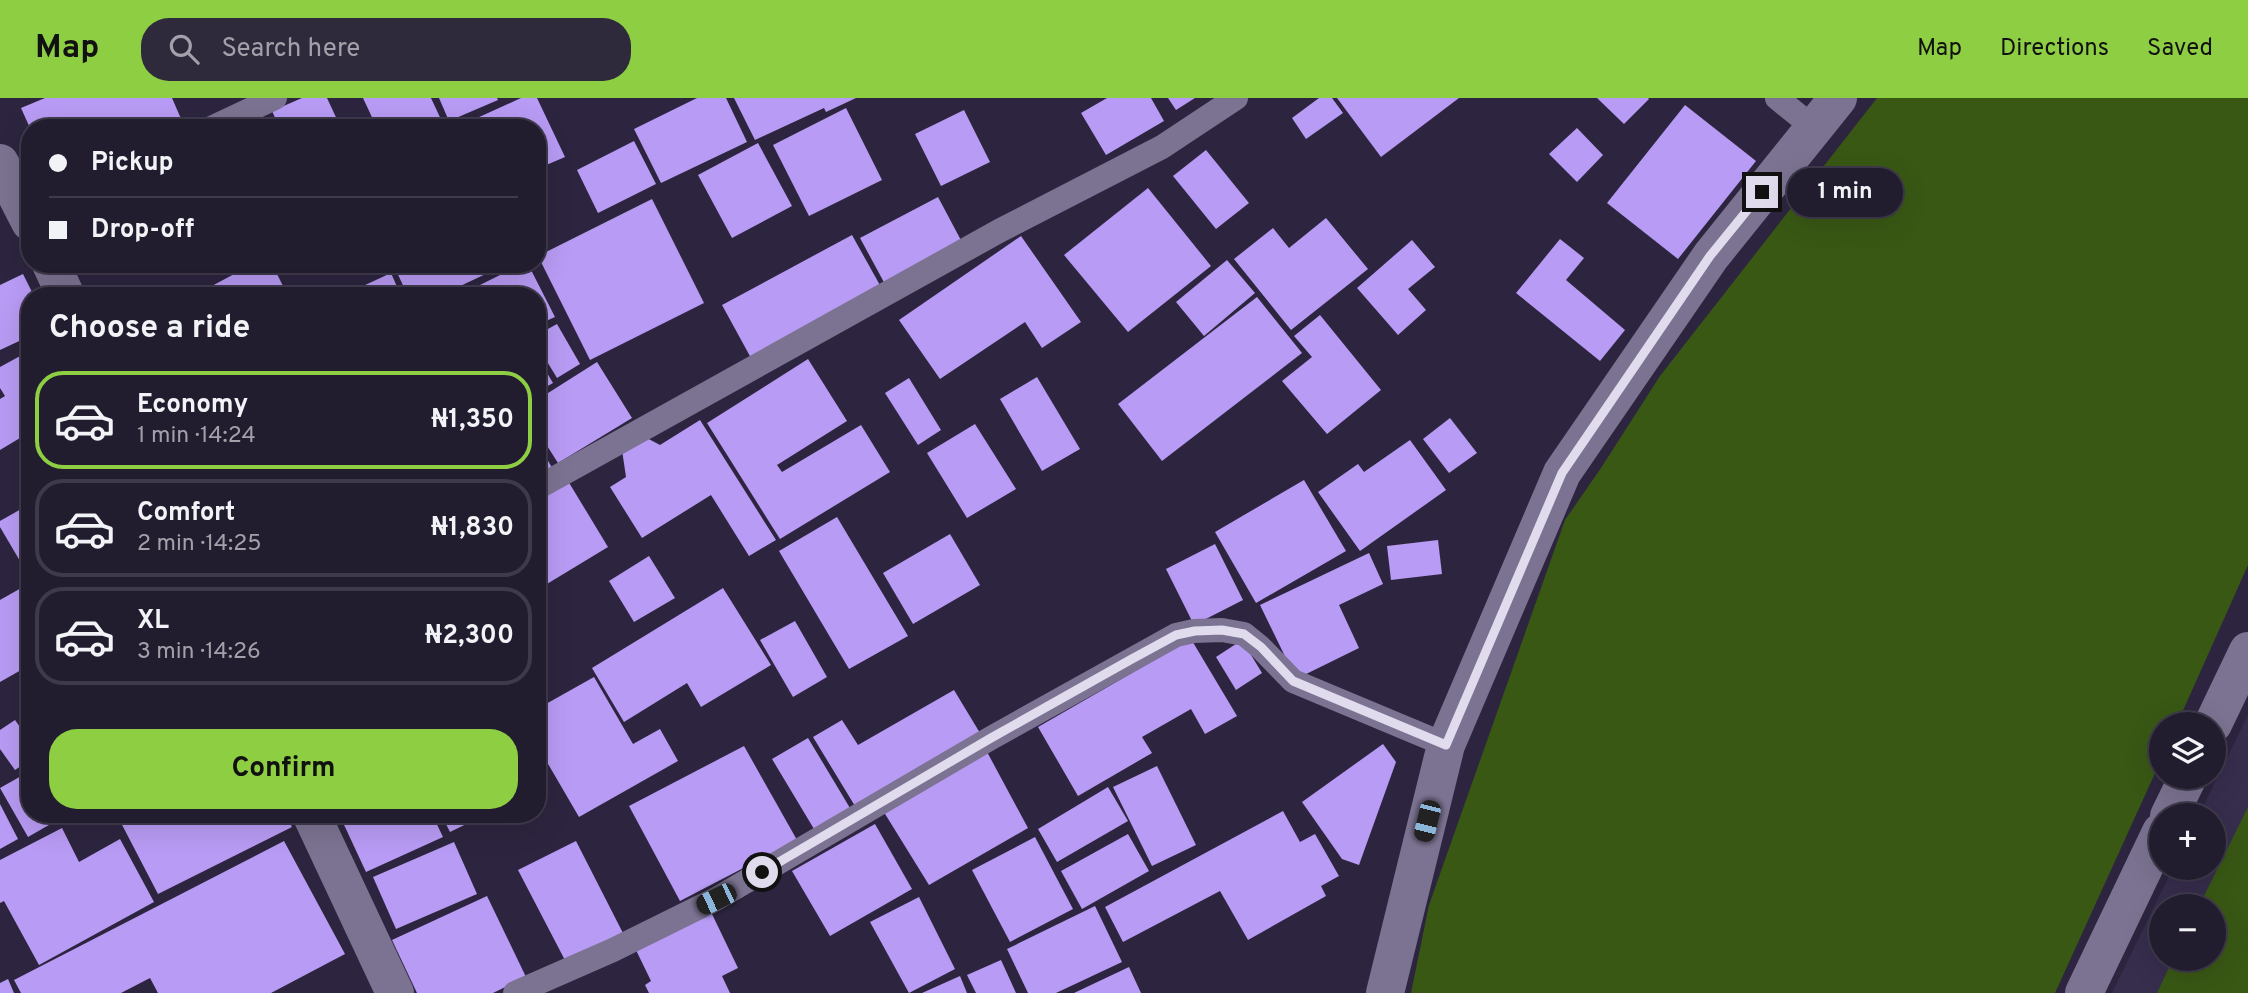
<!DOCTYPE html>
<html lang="en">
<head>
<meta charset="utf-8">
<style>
  :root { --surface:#221c2f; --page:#2e293b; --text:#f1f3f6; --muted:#a2a1aa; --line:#3f3a4b; --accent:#8ece43 }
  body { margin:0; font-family:Overpass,sans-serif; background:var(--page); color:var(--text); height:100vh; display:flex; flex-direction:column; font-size:26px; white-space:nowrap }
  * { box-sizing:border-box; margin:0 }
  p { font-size:23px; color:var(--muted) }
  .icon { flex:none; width:38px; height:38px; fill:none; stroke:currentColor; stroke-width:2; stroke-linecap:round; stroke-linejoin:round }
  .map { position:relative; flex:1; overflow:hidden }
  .drawer { position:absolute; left:21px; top:189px; width:525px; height:536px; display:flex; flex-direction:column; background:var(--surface); border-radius:28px; box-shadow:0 7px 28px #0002,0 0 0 2px var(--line) }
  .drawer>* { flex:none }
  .hud { position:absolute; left:21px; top:21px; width:525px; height:154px; border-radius:28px; box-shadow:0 7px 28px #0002,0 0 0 2px var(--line); display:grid; align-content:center; height:154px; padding:0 28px; background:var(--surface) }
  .controls { position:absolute; left:2149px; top:614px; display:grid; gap:14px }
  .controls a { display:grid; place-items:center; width:77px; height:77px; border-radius:50%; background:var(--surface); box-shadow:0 7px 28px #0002,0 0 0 2px var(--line); font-size:35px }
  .end { position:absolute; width:32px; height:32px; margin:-16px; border:9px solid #e0dbed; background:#111; box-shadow:0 0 0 4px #111 }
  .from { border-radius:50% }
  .bubble { position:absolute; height:49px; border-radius:24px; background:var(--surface); box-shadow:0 7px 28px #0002,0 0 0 2px var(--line); font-size:23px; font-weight:700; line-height:49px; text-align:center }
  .car { position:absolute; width:21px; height:42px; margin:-21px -10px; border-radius:9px; box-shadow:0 0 5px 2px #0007; background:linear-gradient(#222 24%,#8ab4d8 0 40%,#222 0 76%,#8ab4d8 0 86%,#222 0) }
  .hud b { display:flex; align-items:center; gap:24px; height:66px; font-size:26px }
  .hud b+b { border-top:2px solid var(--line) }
  .hud i { width:18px; height:18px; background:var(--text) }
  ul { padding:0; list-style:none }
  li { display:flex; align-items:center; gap:21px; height:98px; margin:0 14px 10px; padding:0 14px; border:4px solid var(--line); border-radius:28px }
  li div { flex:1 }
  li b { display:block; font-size:26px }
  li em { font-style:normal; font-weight:700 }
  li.current { border-color:var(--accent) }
  li>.icon { width:63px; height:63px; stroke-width:1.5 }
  h2 { padding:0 28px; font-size:32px; line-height:84px }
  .button { display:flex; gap:14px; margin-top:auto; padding:14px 28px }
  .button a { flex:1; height:80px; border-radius:28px; background:var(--accent); color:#111; font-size:28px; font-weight:700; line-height:80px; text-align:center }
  header { display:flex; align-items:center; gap:42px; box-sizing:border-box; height:98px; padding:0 35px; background:var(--accent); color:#111 }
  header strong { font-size:33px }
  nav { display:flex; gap:38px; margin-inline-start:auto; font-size:24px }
  .search { width:490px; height:63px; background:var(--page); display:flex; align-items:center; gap:18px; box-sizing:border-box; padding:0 24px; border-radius:28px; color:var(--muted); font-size:26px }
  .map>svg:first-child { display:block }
  .built { fill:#372d4d; fill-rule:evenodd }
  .green { fill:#395814 }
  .building { fill:#b89bf4 }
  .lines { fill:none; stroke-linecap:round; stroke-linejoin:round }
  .service { stroke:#7c7392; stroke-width:24 }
  .minor { stroke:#7c7392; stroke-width:38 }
  .route { stroke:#e0dbed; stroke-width:9 }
</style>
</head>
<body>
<header>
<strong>Map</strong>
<div class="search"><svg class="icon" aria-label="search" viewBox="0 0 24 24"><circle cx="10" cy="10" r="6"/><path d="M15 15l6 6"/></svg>Search here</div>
<nav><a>Map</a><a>Directions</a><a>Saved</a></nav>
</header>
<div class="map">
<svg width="2248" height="895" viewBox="0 0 2248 895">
  <rect width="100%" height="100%" fill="#2d253f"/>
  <path class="built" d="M2248,617V895H2112L2173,770H2214V718L2199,717ZM2161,808H2214V861H2161Z"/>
  <g class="green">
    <polygon points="1877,0 2248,0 2248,467 2177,626 2161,626 2161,662 2055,895 1411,895 1429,807 1565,422 1601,370 1660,278"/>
    <polygon points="2248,709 2248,895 2157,895 2173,861 2214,861 2214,808 2199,808"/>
  </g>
  <g class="building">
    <polygon points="45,0 172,0 185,30 30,30 21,10"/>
    <polygon points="302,0 327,0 341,30 264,30 277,24 272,13"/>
    <polygon points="363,0 431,0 445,30 377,30"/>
    <polygon points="439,0 497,0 498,2 449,23"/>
    <polygon points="521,0 537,0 565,59 537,71 537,30 468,30 466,25"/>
    <polygon points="697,0 726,0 747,44 661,85 634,31"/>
    <polygon points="734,0 856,0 826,14 824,10 755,42"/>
    <polygon points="1107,0 1151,0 1164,23 1106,57 1081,15"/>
    <polygon points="1168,0 1195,0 1176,12"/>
    <polygon points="1319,0 1332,0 1343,15 1306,41 1292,20"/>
    <polygon points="1337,0 1459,0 1381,59"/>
    <polygon points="1597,0 1648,0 1649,1 1624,26"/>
    <polygon points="1685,7 1756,63 1678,161 1607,105"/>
    <polygon points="846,10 882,82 809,118 773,47"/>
    <polygon points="964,12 990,64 941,88 915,36"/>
    <polygon points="1577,30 1603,57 1577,84 1549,56"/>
    <polygon points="634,43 656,86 598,115 577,72"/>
    <polygon points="758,45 792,108 732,140 698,77"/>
    <polygon points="1206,52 1249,105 1216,131 1173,78"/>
    <polygon points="1148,90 1211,168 1128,234 1064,157"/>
    <polygon points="938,99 963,146 886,188 860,140"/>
    <polygon points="652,101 704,205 590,262 538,158"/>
    <polygon points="1326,120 1368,171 1291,232 1234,161 1273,130 1289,150"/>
    <polygon points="852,137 881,189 751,260 722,207"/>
    <polygon points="1021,138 1081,224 1042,250 1025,224 940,281 899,222"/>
    <polygon points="1560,141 1584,160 1566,182 1625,232 1600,263 1516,195"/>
    <polygon points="1412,142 1435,169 1408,191 1426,212 1398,237 1357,190"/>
    <polygon points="1227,162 1255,195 1204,238 1176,204"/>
    <polygon points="253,166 272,166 288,198 193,198"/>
    <polygon points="393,166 507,166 439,198 408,198"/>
    <polygon points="522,166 528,166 555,219 537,227 537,198 458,198"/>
    <polygon points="391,175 401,198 368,198 363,188"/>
    <polygon points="23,176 34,198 30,198 30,238 0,252 0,187"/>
    <polygon points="1257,199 1302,255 1162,363 1118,306"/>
    <polygon points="1320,217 1381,292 1327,336 1282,283 1312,259 1294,238"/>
    <polygon points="557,226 580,266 557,280 537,247 537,237"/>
    <polygon points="22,257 30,270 30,334 0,352 0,301 5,298 0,290 0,269"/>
    <polygon points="537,258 553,285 537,294"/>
    <polygon points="808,261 847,323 777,367 782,374 861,327 890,374 780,441 707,325"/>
    <polygon points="597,264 632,320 558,365 537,332 537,302"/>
    <polygon points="1037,279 1080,351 1042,373 1000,301"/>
    <polygon points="909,280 941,332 918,347 885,295"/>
    <polygon points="1450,320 1477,355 1449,375 1423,341"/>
    <polygon points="700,322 776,442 749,458 711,397 642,440 610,389 626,379 622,352 645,339 660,347"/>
    <polygon points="975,326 1016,391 967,420 927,355"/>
    <polygon points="1410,342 1446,392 1360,453 1318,394 1358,366 1364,374"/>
    <polygon points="537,344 554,373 537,382"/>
    <polygon points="1304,382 1346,453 1256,505 1215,434"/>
    <polygon points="568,383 608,449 537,492 537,401"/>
    <polygon points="30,406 30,480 0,429 0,423"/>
    <polygon points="837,419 908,538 849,571 779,453"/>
    <polygon points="950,436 980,487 913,526 883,475"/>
    <polygon points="1438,442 1442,476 1391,482 1387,448"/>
    <polygon points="1215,446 1243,502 1194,527 1166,471"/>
    <polygon points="1369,455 1383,486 1339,507 1359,550 1296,581 1260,507"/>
    <polygon points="649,458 675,500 634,524 609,483"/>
    <polygon points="30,485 30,567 0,584 0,502"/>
    <polygon points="723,490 771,567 701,609 687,585 624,624 592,570"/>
    <polygon points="795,523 827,579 793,599 760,542"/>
    <polygon points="1191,541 1237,618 1205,636 1191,611 1142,639 1152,655 1078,698 1038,629"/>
    <polygon points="1242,542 1262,575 1236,592 1216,559"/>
    <polygon points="594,579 633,646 660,631 678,663 579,719 537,647 537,611"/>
    <polygon points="954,592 980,635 855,708 813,639 842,622 858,647"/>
    <polygon points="15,622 30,643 30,662 15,672 0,651 0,632"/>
    <polygon points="808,640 850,710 814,731 772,661"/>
    <polygon points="1383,646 1396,664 1359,767 1342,761 1302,704"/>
    <polygon points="744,648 797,742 680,803 629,708"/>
    <polygon points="986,652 1028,730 929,787 882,711"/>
    <polygon points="1157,668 1196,747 1152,768 1113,689"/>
    <polygon points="30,673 30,716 68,716 28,739 0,690"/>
    <polygon points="1108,689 1128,723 1057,764 1038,731"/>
    <polygon points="0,706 18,741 0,751"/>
    <polygon points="1283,713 1300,744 1315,736 1339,778 1321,788 1326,798 1248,842 1220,793 1123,844 1105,809"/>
    <polygon points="130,716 285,716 292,729 158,796 119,721"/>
    <polygon points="339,716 432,716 443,739 366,774"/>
    <polygon points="441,716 487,716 450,734"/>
    <polygon points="875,726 912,791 830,838 792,773"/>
    <polygon points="62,730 79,764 120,741 154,804 39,867 4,803 0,805 0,762"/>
    <polygon points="1128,736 1149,773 1082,811 1061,773"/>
    <polygon points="1035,739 1073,811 1010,844 972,772"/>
    <polygon points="284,743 345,856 271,895 158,895 150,880 121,895 21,895 14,882"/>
    <polygon points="576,743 625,839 568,868 518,772"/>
    <polygon points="454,744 477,796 396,831 373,779"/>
    <polygon points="487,798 526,879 493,895 417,895 392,842"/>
    <polygon points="919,799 955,871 909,895 870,824"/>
    <polygon points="1095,808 1122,864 1056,895 1028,895 1007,851"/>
    <polygon points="711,814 738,870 722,878 730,895 649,895 645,887 651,883 635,850"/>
    <polygon points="1001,862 1016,895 976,895 967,877"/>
    <polygon points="1129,869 1141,895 1074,895"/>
    <polygon points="960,878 967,895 922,895"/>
    <polygon points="8,881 14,895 0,895 0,885"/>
  </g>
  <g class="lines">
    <g class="service">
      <polyline points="1777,0 1814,30"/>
      <polyline points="211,30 275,0"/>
      <polyline points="537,390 999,133 1162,49 1236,0"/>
      <polyline points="515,895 613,852 716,801 991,640 1176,537 1194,533 1222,532 1244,536 1260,549 1293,583 1446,647"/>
    </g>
    <g class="minor">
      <polyline points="0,65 30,124"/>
      <polyline points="51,166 66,198"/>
      <polyline points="2213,626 2248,553"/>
      <polyline points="311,716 395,895"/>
      <polyline points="2169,718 2188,679"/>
      <polyline points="1385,895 1446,647 1562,375 1711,158 1838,0"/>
      <polyline points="2084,895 2161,734"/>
    </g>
  </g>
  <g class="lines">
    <polyline class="route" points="762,774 991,640 1130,562 1176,537 1195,533 1222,532 1244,536 1261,549 1293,583 1446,647 1562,375 1710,158 1762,94"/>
  </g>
</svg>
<div class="controls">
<a><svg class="icon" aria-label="layers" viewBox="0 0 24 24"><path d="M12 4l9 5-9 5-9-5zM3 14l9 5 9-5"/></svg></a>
<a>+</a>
<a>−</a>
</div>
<i class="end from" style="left:762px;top:774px"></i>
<i class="end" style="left:1762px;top:94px"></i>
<div class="bubble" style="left:1787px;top:70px;width:116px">1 min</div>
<i class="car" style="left:1427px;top:723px;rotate:194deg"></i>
<i class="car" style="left:716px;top:801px;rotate:244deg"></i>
<div class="hud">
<b><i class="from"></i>Pickup</b>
<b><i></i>Drop-off</b>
</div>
<section class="drawer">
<h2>Choose a ride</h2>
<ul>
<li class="current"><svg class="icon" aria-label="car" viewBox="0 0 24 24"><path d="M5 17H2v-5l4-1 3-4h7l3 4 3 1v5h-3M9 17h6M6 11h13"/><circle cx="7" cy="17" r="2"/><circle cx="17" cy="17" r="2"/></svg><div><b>Economy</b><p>1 min · 14:24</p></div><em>₦1,350</em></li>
<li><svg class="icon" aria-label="car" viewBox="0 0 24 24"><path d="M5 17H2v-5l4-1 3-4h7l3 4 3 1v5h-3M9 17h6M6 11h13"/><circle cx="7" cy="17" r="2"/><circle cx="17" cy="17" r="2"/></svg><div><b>Comfort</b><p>2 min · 14:25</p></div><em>₦1,830</em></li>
<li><svg class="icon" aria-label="car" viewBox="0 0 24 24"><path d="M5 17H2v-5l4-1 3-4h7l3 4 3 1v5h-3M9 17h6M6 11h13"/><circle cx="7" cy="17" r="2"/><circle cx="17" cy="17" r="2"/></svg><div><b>XL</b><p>3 min · 14:26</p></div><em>₦2,300</em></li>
</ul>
<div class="button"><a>Confirm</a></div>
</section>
</div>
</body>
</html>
